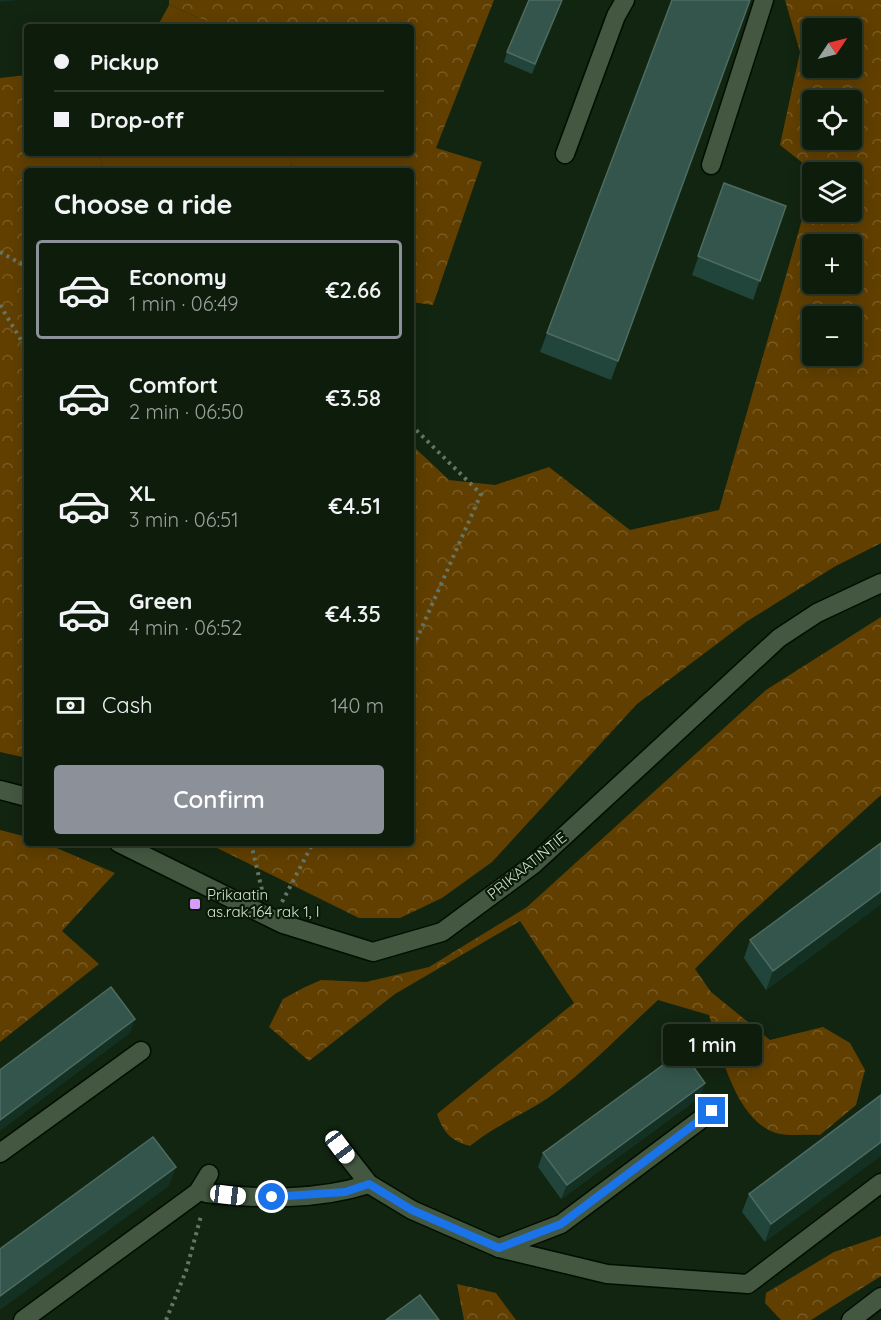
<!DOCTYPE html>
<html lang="en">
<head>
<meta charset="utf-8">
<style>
  :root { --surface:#0e1c0c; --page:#1c291a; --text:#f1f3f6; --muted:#9ba19d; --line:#2e3a2d; --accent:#8c9099 }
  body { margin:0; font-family:Quicksand,sans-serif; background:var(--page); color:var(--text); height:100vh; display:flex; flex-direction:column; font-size:22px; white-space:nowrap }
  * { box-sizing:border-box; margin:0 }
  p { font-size:20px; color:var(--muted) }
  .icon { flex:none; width:33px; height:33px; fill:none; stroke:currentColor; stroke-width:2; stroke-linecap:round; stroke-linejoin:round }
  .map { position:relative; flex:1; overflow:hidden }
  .drawer { position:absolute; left:24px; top:168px; width:390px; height:678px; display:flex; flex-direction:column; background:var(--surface); border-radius:6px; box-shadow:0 3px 15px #0003,0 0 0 2px var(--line) }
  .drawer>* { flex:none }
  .hud { position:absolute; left:24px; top:24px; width:390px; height:132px; border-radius:6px; box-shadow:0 3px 15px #0003,0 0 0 2px var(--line); display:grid; align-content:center; height:132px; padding:0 30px; background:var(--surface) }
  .needle { width:39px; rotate:55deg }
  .fabs { position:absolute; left:802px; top:18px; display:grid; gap:12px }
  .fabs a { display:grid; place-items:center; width:60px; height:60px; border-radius:6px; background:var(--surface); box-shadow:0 3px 15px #0003,0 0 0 2px var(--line); font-size:30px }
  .end { position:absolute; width:27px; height:27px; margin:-14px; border:8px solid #1a73e8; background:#fff; box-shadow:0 0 0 3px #fff }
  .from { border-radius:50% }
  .bubble { position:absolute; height:42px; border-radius:6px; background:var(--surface); box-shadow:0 3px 15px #0003,0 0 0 2px var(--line); font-size:20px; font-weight:600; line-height:42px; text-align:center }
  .car { position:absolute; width:18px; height:36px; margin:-18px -9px; border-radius:8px; box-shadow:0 0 4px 2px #0007; background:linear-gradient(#fff 24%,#345 0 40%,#fff 0 76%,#345 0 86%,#fff 0) }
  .hud b { display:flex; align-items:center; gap:21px; height:57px; font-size:22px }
  .hud b+b { border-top:2px solid var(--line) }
  .hud i { width:15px; height:15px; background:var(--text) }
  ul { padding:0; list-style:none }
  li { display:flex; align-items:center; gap:18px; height:99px; margin:0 12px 9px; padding:0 18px; border:3px solid transparent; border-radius:6px }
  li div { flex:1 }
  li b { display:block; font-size:22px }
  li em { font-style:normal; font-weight:600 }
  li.selected { border-color:var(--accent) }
  li>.icon { width:54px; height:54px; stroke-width:1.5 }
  h2 { padding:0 30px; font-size:27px; line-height:72px }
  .pay { display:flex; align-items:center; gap:15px; height:66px; padding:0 30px; font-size:22px }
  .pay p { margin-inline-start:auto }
  .primary-button { display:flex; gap:12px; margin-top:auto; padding:12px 30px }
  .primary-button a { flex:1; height:69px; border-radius:6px; background:var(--accent); color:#fff; font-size:24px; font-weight:600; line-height:69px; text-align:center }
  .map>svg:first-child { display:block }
  .grass { fill:#613f01 }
  .forest { fill:url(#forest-crowns); fill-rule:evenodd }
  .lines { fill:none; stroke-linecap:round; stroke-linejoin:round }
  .minor-casing { stroke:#010e00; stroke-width:21 }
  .path { stroke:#657563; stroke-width:4; stroke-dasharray:3 4.5; stroke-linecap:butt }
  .minor { stroke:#445841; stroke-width:18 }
  .wall { fill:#21443b }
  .shaded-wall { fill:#133023 }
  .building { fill:#34554c; stroke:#4d6b61; stroke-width:1.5 }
  .route { stroke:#1a73e8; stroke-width:8 }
  .poi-dot { fill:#d79bf9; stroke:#091b07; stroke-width:2 }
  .labels { text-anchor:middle; stroke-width:4.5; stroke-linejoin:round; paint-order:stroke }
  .street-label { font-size:15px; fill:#d5e1d3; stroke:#091b07 }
  .poi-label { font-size:15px; fill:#d5e1d3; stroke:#091b07; text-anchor:start }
</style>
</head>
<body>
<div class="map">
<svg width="881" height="1320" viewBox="0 0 881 1320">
  <defs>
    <pattern id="forest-crowns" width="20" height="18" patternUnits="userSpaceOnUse" patternTransform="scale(1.5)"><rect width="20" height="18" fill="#613f01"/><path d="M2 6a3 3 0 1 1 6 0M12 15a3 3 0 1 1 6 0" fill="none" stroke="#775a25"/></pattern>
  </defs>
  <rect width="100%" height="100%" fill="#122510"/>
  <g class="grass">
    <polygon points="169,5 220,27 157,27"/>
    <polygon points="99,153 289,153 293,171 104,171"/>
  </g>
  <g class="forest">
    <polygon points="169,0 494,0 436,148 482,162 433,305 411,302 411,171 293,171 289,153 411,153 411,27 220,27 169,5"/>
    <path d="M785,0H881V543L834,567L746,622L637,704L492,862L442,898L400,918H359L207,843H411V444L449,480L495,485L549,467L630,530L719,510L813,181V212H852V172H814L780,145L800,52ZM852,28V68H813V28ZM852,100V140H813V100ZM852,244V284H813V244ZM852,316V356H813V316Z"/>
    <polygon points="27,75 27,153 99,153 104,171 27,171 27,758 0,752 0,78"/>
    <path d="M881,617V795L739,924L695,969L711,992L770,1040L823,1027L850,1043L865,1070L856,1105L820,1135C806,1134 785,1137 773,1132C735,1117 720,1051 709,1015L658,1000C622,1033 588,1069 548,1098C522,1115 494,1126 470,1146C451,1141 443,1132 437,1114L574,1003L520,921L395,994L309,1061L269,1027L283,999L303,988L321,980L366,982L429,967L527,907L766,690Z"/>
    <polygon points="0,830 27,837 27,843 45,843 115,873 62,931 99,964 0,1042"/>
    <polygon points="881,1236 881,1276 811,1320 781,1320 765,1303 766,1293 834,1252"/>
    <polygon points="457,1284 496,1293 516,1320 464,1320"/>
  </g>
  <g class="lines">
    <g class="minor-casing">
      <g id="minor">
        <polyline points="565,154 616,16 625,0"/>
        <polyline points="711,165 764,0"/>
        <polyline points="0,790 27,797"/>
        <polyline points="119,843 283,924 373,952 442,932 534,864 779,638 817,613 881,583"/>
        <polyline points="340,1147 369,1184 412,1210 499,1248 607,1274 748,1284 881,1183"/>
        <polyline points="0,1153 141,1051"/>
        <path d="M206,1193C260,1199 316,1201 369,1184"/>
        <polyline points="499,1248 561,1224 712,1111"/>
        <polyline points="23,1320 198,1192 209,1174"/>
        <polyline points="851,1320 881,1297"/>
      </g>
    </g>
    <g class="path">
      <polyline points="0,252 27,267"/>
      <polyline points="0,305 27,350"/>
      <polyline points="411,425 481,494 411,652"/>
      <polyline points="251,843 262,890"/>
      <polyline points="282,902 313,843"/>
      <polyline points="166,1320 186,1271 201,1216"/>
    </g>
    <use href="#minor" class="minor"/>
  </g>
  <g class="wall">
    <polygon points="562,0 532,74 504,62 507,52"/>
    <polygon points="672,0 750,0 611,380 540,352"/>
    <polygon points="724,183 786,206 753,300 692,275"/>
    <polygon points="881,843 881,904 766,990 744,958 750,940"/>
    <polygon points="881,1095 765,1242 742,1212 749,1194"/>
    <polygon points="700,1097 561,1199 538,1167 543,1153"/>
  </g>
  <g class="shaded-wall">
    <polygon points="0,0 19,0 0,2"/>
    <polygon points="881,891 881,904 766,990 773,971"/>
    <polygon points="135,1019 130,1033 0,1131 0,1120"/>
    <polygon points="705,1083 700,1097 561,1199 567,1185"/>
    <polygon points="881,1142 881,1156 765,1242 771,1224"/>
    <polygon points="176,1167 169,1186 0,1310 0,1296"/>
  </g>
  <g class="building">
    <polygon points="529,0 562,0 535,64 507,52"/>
    <polygon points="672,0 750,0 618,361 547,333"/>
    <polygon points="724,183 786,206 760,281 698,256"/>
    <polygon points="881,843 881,891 773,971 750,940"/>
    <polygon points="111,987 135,1019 0,1120 0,1070"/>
    <polygon points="682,1051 705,1083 567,1185 543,1153"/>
    <polygon points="881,1095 881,1142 771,1224 749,1194"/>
    <polygon points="153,1137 176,1167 0,1296 0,1249"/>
    <polygon points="420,1295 439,1320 386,1320"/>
  </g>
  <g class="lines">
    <polyline class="route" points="272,1197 345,1192 369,1184 412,1210 499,1248 561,1224 712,1111"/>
  </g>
  <rect class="poi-dot" x="189" y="898" width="12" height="12" rx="3"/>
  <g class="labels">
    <g class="street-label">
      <text transform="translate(527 866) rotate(-39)" y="5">PRIKAATINTIE</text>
    </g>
    <g class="poi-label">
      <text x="207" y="900">Prikaatin<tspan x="207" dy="17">as.rak.164 rak 1, I</tspan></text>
    </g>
  </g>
</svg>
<div class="fabs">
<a><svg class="needle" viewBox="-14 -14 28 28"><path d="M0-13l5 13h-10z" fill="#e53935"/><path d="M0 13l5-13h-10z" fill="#9ba19d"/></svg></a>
<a><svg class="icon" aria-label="locate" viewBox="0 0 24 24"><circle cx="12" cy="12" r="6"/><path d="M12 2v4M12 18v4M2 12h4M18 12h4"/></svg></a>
<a><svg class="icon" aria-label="layers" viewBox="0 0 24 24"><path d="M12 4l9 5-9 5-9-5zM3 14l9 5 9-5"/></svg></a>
<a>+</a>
<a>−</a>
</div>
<i class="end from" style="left:272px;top:1197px"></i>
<i class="end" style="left:712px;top:1111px"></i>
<div class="bubble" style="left:663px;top:1024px;width:99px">1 min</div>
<i class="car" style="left:340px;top:1147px;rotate:143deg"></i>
<i class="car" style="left:228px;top:1195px;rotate:97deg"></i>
<div class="hud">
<b><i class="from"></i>Pickup</b>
<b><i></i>Drop-off</b>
</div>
<section class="drawer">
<h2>Choose a ride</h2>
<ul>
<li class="selected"><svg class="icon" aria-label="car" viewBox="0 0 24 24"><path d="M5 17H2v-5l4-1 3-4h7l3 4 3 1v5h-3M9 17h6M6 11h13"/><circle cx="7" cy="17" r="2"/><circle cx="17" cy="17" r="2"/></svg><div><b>Economy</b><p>1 min · 06:49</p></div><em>€2.66</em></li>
<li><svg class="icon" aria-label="car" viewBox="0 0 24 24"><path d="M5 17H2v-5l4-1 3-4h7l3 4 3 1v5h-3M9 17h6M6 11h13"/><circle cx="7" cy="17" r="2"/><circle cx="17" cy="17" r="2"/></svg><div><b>Comfort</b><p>2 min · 06:50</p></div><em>€3.58</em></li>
<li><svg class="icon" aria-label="car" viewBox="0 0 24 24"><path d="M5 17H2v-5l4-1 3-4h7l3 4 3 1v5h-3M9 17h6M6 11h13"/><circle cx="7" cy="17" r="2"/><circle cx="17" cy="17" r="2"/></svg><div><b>XL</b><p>3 min · 06:51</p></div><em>€4.51</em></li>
<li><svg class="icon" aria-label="car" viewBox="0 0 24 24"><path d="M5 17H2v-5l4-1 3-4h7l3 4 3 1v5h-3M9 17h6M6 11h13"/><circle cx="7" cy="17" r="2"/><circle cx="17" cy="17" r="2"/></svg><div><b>Green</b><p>4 min · 06:52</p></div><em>€4.35</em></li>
</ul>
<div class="pay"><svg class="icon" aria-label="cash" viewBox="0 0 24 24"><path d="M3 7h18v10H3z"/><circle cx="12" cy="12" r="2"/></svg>Cash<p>140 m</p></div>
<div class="primary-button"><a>Confirm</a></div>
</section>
</div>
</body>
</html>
